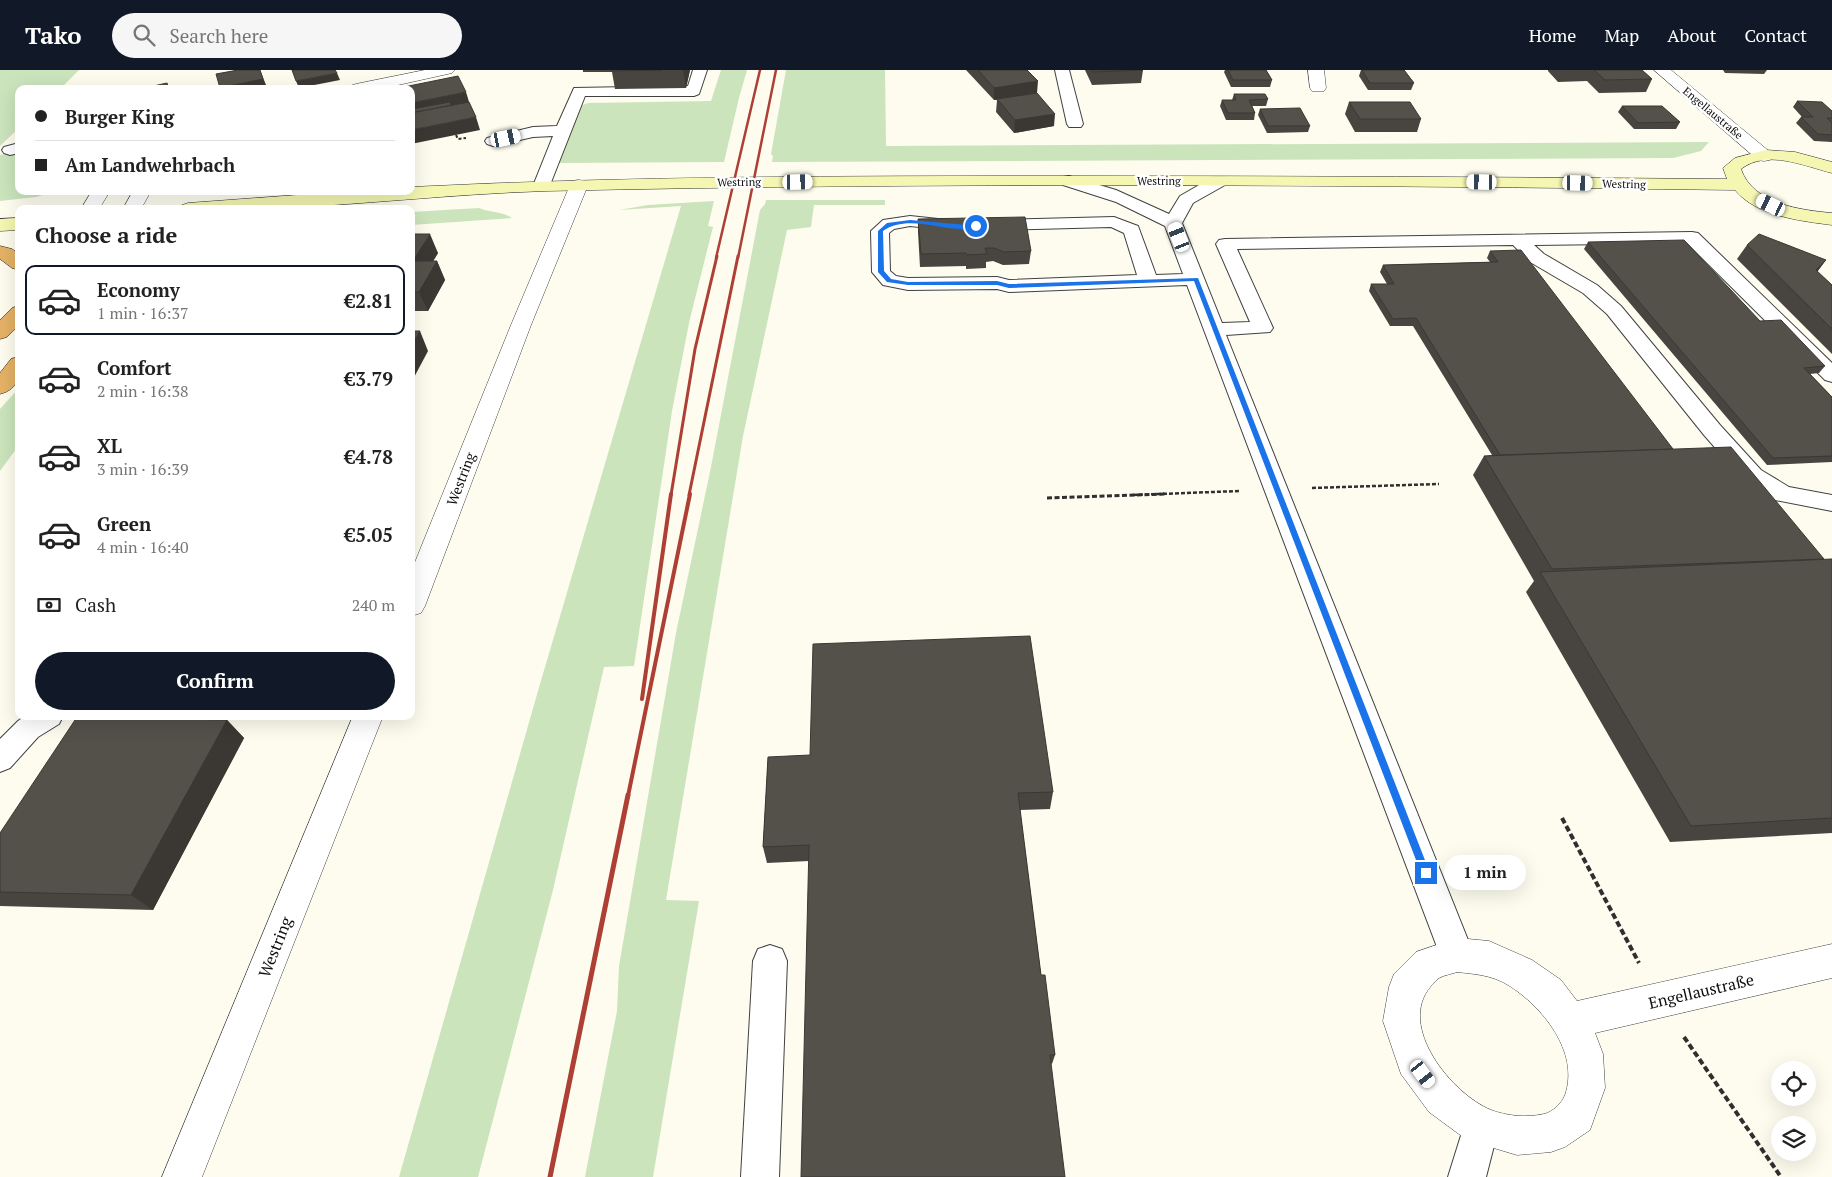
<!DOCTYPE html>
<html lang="en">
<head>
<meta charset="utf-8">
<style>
  :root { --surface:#fff; --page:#f6f6f6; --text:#222; --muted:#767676; --line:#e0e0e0; --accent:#111827 }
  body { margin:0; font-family:"PT Serif",serif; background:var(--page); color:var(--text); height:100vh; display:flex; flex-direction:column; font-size:19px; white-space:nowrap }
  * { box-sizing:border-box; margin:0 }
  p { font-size:16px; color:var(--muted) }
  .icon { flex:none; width:28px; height:28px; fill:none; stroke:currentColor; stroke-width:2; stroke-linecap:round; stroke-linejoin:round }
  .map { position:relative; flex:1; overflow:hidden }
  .panel { position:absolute; left:15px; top:135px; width:400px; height:515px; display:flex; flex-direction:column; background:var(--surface); border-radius:10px; box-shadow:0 5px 20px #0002 }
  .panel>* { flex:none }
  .top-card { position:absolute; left:15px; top:15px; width:400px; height:110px; border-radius:10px; box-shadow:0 5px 20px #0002; display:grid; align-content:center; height:110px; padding:0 20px; background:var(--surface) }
  .controls { position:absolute; left:1771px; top:991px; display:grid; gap:10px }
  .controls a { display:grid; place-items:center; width:45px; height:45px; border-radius:50%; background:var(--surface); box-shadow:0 5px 20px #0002; font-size:25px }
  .end { position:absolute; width:22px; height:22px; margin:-11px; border:6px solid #1a73e8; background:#fff; box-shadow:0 0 0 2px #fff }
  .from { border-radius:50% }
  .bubble { position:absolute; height:35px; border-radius:18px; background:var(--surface); box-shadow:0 5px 20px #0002; font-size:16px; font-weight:600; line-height:35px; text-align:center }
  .car { position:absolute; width:15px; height:30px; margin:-15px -8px; border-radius:6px; box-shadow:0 0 4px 1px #0007; background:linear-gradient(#fff 24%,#345 0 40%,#fff 0 76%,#345 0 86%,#fff 0) }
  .top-card b { display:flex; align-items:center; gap:18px; height:48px; font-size:19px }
  .top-card b+b { border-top:1px solid var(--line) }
  .top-card i { width:12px; height:12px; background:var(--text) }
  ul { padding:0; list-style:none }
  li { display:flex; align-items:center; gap:15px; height:70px; margin:0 10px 8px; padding:0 10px; border:2px solid transparent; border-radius:10px }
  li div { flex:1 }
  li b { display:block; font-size:19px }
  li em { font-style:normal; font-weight:600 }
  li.on { border-color:var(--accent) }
  li>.icon { width:45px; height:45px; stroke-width:1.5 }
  h2 { padding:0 20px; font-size:22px; line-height:60px }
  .pay { display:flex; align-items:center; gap:12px; height:55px; padding:0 20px; font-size:19px }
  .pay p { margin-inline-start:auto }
  .button { display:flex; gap:10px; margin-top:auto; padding:10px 20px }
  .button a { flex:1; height:58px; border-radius:30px; background:var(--accent); color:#fff; font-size:20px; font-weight:600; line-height:58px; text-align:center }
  header { display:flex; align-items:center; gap:30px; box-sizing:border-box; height:70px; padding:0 25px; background:var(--accent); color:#fff }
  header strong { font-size:24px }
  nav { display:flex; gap:28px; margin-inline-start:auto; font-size:18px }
  .search { width:350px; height:45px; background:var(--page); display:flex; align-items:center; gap:12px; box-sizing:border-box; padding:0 18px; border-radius:28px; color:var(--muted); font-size:19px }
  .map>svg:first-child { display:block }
  .green { fill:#cbe4bc }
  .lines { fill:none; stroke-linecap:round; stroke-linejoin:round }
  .lane-casing { stroke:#404040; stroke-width:2 }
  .street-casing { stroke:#404040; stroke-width:1 }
  .secondary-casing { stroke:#2f2f2f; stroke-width:1 }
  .highway-casing { stroke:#1e1e1e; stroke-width:1 }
  .path-far3 { stroke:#2f2f2f; stroke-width:2; stroke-dasharray:3 2; stroke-linecap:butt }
  .path-far2 { stroke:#2f2f2f; stroke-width:2.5; stroke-dasharray:4 2; stroke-linecap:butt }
  .path-far1 { stroke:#2f2f2f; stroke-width:3; stroke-dasharray:5 2.5; stroke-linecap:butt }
  .path { stroke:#2f2f2f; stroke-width:4; stroke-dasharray:6 3; stroke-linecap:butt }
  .lane { fill:#fff; fill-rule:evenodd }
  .street { fill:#fff; fill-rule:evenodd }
  .secondary { fill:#f4f6b1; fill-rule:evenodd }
  .highway { fill:#e4b166; fill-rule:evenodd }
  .rail-far3 { stroke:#ae3f34; stroke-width:2.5 }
  .rail-far2 { stroke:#ae3f34; stroke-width:3 }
  .rail-far1 { stroke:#ae3f34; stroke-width:4 }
  .rail { stroke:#ae3f34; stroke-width:5 }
  .wall { fill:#484540 }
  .shaded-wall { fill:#3b3834 }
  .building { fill:#54504a; stroke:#3b3834 }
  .route { fill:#1a73e8 }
  .labels { text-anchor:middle; stroke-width:5; stroke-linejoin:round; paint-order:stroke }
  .far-street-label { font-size:11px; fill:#0d0d0d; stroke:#fff }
  .street-label { font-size:14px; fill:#0d0d0d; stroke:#fff }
  .near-street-label { font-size:16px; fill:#0d0d0d; stroke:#fff }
</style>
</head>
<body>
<header>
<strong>Tako</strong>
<div class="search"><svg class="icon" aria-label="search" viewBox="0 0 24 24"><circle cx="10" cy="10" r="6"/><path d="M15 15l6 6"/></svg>Search here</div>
<nav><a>Home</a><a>Map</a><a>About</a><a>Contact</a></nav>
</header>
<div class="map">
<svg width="1832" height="1107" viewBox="0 0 1832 1107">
  <rect width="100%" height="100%" fill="#fdfcef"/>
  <g class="green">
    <polygon points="0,0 79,0 60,19 19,19 19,58 0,76"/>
    <polygon points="721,0 747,0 739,28 724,92 559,93 580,36 588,33 711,31"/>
    <polygon points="786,0 885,0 886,76 1709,72 1701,81 1673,88 772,92 773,86 771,84"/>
    <polygon points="19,82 19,121 56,121 36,127 0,131 0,85"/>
    <polygon points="766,130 885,130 885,135 814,135 811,157 787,160 743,366 666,830 699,831 653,1107 585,1107 617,941 619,896 676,563 711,397 760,140 765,134"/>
    <polygon points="714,131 708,156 713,157 689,253 672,341 634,596 604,597 553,820 478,1107 399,1107 540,614 681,136 619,140 648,135"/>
    <path d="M479,138C490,143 502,141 512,148L411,155V142Z"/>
    <polygon points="19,318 19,375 0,401 0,339"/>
  </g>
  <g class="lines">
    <g class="lane-casing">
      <g id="lane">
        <polygon points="693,0 707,0 699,24 694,26 585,26 548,120 536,120 533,116 553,66 533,67 493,76 487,74 485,71 487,68 533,57 557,56 574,18 688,16"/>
        <polygon points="1055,0 1069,0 1083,54 1081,57 1069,57 1067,54"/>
        <polygon points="19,73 19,83 10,85 4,83 2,80 4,77"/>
        <path d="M1069,106L1116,120L1169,144L1180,126L1213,107H1225L1227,111L1225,115L1193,133L1182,153L1222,253L1250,252L1216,174L1219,170L1225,169L1692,162L1698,163L1832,293V312L1825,310L1687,173L1534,175L1544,184L1597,215L1621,236L1720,355L1761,400L1789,417L1832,425V441L1775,430L1745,412L1704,365L1607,244L1583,223L1530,192L1513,175L1237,179L1273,258L1270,262L1226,265L1474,885L1469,897L1457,901L1445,897L1440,885L1187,215L1009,222L997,219L908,220L883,215L872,202L871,161L883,150L910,146L957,151L1114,147L1138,156L1156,205L1183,204L1165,156L1116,132L1063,115L1061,111L1063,107ZM910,156L957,161L1111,157L1124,163L1137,205L1009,210L997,207L908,208L896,206L890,201L889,163L894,159Z"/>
        <polygon points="25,646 63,646 59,654 38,667 10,698 0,702 0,669 18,651"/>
        <polygon points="770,875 782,879 787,891 779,1107 741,1107 753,891 758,879"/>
        <polygon points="1481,1038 1494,1043 1499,1056 1486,1107 1448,1107 1468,1043"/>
      </g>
    </g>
    <g class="street-casing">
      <g id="street">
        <polygon points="425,0 455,0 452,3 380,19 348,19 350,16 356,14"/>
        <polygon points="1308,0 1324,0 1326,18 1324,21 1312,21 1310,18"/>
        <polygon points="1654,0 1671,0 1770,82 1773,86 1770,90 1764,91 1758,90"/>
        <polygon points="579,110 585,111 588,115 531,255 425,536 421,543 411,546 411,502 511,255 570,115 573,111"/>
        <polygon points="92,121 110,121 99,139 81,139"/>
        <polygon points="133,121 151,121 141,139 123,139"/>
        <polygon points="353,646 383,646 202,1107 162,1107"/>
        <path d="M1457,868L1489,871L1532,890L1561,910L1577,931L1832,874V908L1595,963L1603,984L1605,1018L1590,1060L1565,1077L1551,1082L1517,1085L1467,1070L1429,1042L1401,1004L1383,951L1389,917L1394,904L1416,882ZM1457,902C1475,904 1492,905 1508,915C1542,936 1580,982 1565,1025C1562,1033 1553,1042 1544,1044C1526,1048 1507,1046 1491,1040C1452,1024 1396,956 1431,916C1433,914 1436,910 1439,908C1444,905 1452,904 1457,902Z"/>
      </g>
    </g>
    <g class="secondary-casing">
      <g id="secondary">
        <path d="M1766,80L1795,82L1832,92V103C1804,96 1767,79 1741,99C1753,134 1800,140 1832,143V155C1801,151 1756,146 1735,120C1339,115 942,112 546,121C452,124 359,135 265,139C236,140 208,139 179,139L182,135L188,133L351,121H411V117C629,106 848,106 1066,106C1286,106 1507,107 1727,109L1723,98L1735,88Z"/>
        <polygon points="19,148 19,160 0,161 0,149"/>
      </g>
    </g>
    <g class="highway-casing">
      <g id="highway">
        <polygon points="0,176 12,179 19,184 19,200 12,198 0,189"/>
        <polygon points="19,236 19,255 7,267 0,269 0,250 12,238"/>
        <path d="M19,287C19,304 20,319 0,324V303L11,289Z"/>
      </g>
    </g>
    <polyline class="path-far3" points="456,65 458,69 466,68"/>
    <g class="path-far2">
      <polyline points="1312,418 1439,414"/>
      <polyline points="1133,425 1239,421"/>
    </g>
    <polyline class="path-far1" points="1047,428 1167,424"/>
    <g class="path">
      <polyline points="1562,748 1639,893"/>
      <polyline points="1684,967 1781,1107"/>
    </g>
    <use href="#lane" class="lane"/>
    <use href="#street" class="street"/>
    <use href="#secondary" class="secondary"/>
    <use href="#highway" class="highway"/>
    <g class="rail-far3">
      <polyline points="716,188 760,0"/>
      <polyline points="738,188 776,0"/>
    </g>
    <g class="rail-far2">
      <polyline points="671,425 695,279 717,186"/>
      <polyline points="689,425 738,186"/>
    </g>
    <g class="rail-far1">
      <polyline points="642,629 671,424"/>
      <polyline points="628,726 690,424"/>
    </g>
    <polyline class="rail" points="550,1107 628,725"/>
  </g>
  <g class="wall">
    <polygon points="583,0 690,0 686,18 615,19 612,2 583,2"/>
    <polygon points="966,0 1027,0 1037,24 1054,56 1014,63 996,42 997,30 994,30"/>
    <polygon points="1085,0 1143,0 1141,13 1092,15"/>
    <polygon points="1225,0 1266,0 1272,10 1270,17 1231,17 1224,2"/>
    <polygon points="1361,0 1404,0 1414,13 1411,20 1368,20 1359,6"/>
    <polygon points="1548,0 1642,0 1652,9 1646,22 1599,23 1587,11 1558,12 1548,1"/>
    <polygon points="1723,0 1767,0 1764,4 1725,3"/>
    <polygon points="1234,24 1268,29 1266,36 1252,36 1255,43 1254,50 1226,50 1220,36 1222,30 1232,30"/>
    <polygon points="1797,31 1832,41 1832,72 1814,71 1796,53 1801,47 1802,47 1793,37"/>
    <polygon points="1349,32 1421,49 1417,62 1355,62 1345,44"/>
    <polygon points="1622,36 1680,52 1676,59 1634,59 1618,42"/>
    <polygon points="1260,39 1310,56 1308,62 1267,63 1258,45"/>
    <polygon points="918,149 1031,181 1029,194 1003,195 993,191 986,192 986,198 966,199 966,196 920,197 918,162"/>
    <polygon points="411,164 438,183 433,191 437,191 445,210 428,241 411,241"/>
    <polygon points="1588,172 1760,251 1825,296 1819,303 1810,304 1832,327 1832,392 1767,395 1584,179"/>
    <polygon points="1747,175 1826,190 1817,202 1832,215 1832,284 1737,189"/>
    <polygon points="1490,181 1673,379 1824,489 1823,490 1832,489 1832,763 1670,772 1526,522 1534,511 1473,405 1484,386 1492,385 1413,256 1390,256 1369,221 1371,214 1387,214 1380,202 1383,195 1490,192 1487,188"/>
    <polygon points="227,650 244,668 153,840 0,836 0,763"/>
    <polygon points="768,687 1053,722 1050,739 1020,740 1041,905 1055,985 1052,994 809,791 767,793 763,777"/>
  </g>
  <g class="shaded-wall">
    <polygon points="260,0 266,15 250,19 221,19 220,18"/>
    <polygon points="683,0 690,0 686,18"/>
    <polygon points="337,3 340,10 299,18 296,11"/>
    <polygon points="1038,11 1037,23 994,30 994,18"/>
    <polygon points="466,22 470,35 411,46 411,33"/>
    <polygon points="1055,44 1054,56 1014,63 1015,50"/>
    <polygon points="476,47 480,60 411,74 411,60"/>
    <polygon points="430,164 438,183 422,210 413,191"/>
    <polygon points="1826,190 1816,203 1816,200"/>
    <polygon points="437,191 445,210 428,241 419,222"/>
    <polygon points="420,261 428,281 411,313 411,276"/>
    <polygon points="227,650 244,668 153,840 131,825"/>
  </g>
  <g class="building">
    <polygon points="238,0 260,0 263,9 220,18 216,4"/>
    <polygon points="292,0 335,0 337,3 296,11"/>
    <polygon points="612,0 662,0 611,1"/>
    <polygon points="978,0 1027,0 1038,11 994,18"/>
    <polygon points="1092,0 1143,0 1093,2"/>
    <polygon points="1228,0 1266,0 1272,10 1233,10"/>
    <polygon points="1362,0 1404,0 1414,13 1370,13"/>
    <polygon points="1594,0 1642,0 1652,9 1605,10"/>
    <polygon points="458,6 466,22 411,33 411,19 394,19"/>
    <polygon points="167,13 169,19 140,19"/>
    <polygon points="1037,23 1055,44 1015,50 997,29"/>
    <polygon points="1234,24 1265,24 1268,29 1249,30 1255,43 1228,43 1222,30 1236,30"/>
    <polygon points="1797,31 1822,32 1832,41 1832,48 1827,48 1832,53 1832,65 1818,64 1801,47 1813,47"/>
    <polygon points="450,32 451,35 414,43 412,39"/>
    <polygon points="469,32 476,47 411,60 411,43"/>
    <polygon points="1349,32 1410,32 1421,49 1360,49"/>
    <polygon points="1622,36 1662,36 1680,52 1638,53"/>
    <polygon points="1300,38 1310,56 1268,56 1260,39"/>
    <polygon points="1025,147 1031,181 1004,182 994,178 985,178 987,184 967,185 966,183 921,184 918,149"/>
    <polygon points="411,164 430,164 413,191 437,191 419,222 411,222"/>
    <polygon points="1759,164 1826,190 1816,200 1832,215 1832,259 1747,175"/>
    <polygon points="1684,170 1760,251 1781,250 1825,296 1804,298 1832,327 1832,386 1773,388 1588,172"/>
    <polygon points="1521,180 1673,379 1500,385 1416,248 1393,249 1371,214 1394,214 1383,195 1498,192 1490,181"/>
    <polygon points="411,261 420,261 411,276"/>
    <polygon points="1731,377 1824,489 1552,499 1484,386"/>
    <polygon points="1832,489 1832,748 1691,756 1540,502"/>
    <polygon points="1030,566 1053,722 1018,723 1041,905 1045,905 1055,985 1050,985 1065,1107 801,1107 809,775 763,777 768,687 810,685 813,574"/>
    <polygon points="77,647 227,650 131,825 0,822 0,763"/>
  </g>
  <path class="route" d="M910,150L979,156C955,168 911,141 883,161L884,201L891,209L908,212L997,211L1009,214L1198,208L1430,803L1429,806H1422L1421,803L1194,211L1009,218L997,215H908L887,212L878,202V161L887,153Z"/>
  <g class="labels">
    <g class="far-street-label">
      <text transform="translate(1713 43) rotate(40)" y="4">Engellaustraße</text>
      <text x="1159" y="115">Westring</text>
      <text transform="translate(739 112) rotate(-1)" y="4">Westring</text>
      <text transform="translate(1624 114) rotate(1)" y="4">Westring</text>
    </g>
    <g class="street-label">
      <text transform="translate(461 409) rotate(-69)" y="5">Westring</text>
    </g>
    <g class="near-street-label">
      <text transform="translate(275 877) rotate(-68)" y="6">Westring</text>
      <text transform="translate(1701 921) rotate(-13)" y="6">Engellaustraße</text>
    </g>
  </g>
</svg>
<div class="controls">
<a><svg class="icon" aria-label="locate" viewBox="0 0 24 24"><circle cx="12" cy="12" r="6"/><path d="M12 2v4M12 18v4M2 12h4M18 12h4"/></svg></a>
<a><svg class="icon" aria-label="layers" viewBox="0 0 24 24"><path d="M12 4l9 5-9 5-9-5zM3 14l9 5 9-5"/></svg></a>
</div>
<i class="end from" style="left:976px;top:156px"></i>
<i class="end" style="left:1426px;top:803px"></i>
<div class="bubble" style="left:1444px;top:785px;width:82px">1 min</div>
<i class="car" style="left:506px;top:68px;rotate:78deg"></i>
<i class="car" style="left:798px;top:112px;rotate:89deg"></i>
<i class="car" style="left:1482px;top:112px;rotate:271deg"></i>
<i class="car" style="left:1578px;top:113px;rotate:91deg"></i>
<i class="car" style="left:1771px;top:135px;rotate:296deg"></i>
<i class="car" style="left:1179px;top:167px;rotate:338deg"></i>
<i class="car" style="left:1423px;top:1004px;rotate:143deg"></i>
<div class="top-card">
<b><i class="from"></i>Burger King</b>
<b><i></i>Am Landwehrbach</b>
</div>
<section class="panel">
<h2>Choose a ride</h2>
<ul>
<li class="on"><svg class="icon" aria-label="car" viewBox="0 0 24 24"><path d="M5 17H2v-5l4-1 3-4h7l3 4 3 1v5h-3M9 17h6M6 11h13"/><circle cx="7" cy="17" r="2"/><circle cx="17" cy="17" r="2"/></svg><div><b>Economy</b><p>1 min · 16:37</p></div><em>€2.81</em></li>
<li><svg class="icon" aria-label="car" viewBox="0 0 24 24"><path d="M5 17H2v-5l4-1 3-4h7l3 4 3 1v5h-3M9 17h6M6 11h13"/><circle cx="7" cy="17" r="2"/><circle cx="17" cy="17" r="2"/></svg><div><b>Comfort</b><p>2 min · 16:38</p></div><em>€3.79</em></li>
<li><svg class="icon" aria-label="car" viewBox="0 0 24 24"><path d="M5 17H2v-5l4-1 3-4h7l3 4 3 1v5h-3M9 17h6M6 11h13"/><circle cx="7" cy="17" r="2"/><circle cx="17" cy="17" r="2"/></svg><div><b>XL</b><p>3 min · 16:39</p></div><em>€4.78</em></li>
<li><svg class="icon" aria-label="car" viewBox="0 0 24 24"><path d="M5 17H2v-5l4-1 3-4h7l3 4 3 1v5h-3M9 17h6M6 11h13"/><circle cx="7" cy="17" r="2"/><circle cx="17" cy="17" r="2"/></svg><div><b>Green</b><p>4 min · 16:40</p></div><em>€5.05</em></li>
</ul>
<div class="pay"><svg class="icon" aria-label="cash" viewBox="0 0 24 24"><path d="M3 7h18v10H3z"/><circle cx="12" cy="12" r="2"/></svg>Cash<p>240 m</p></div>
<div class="button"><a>Confirm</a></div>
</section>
</div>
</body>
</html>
